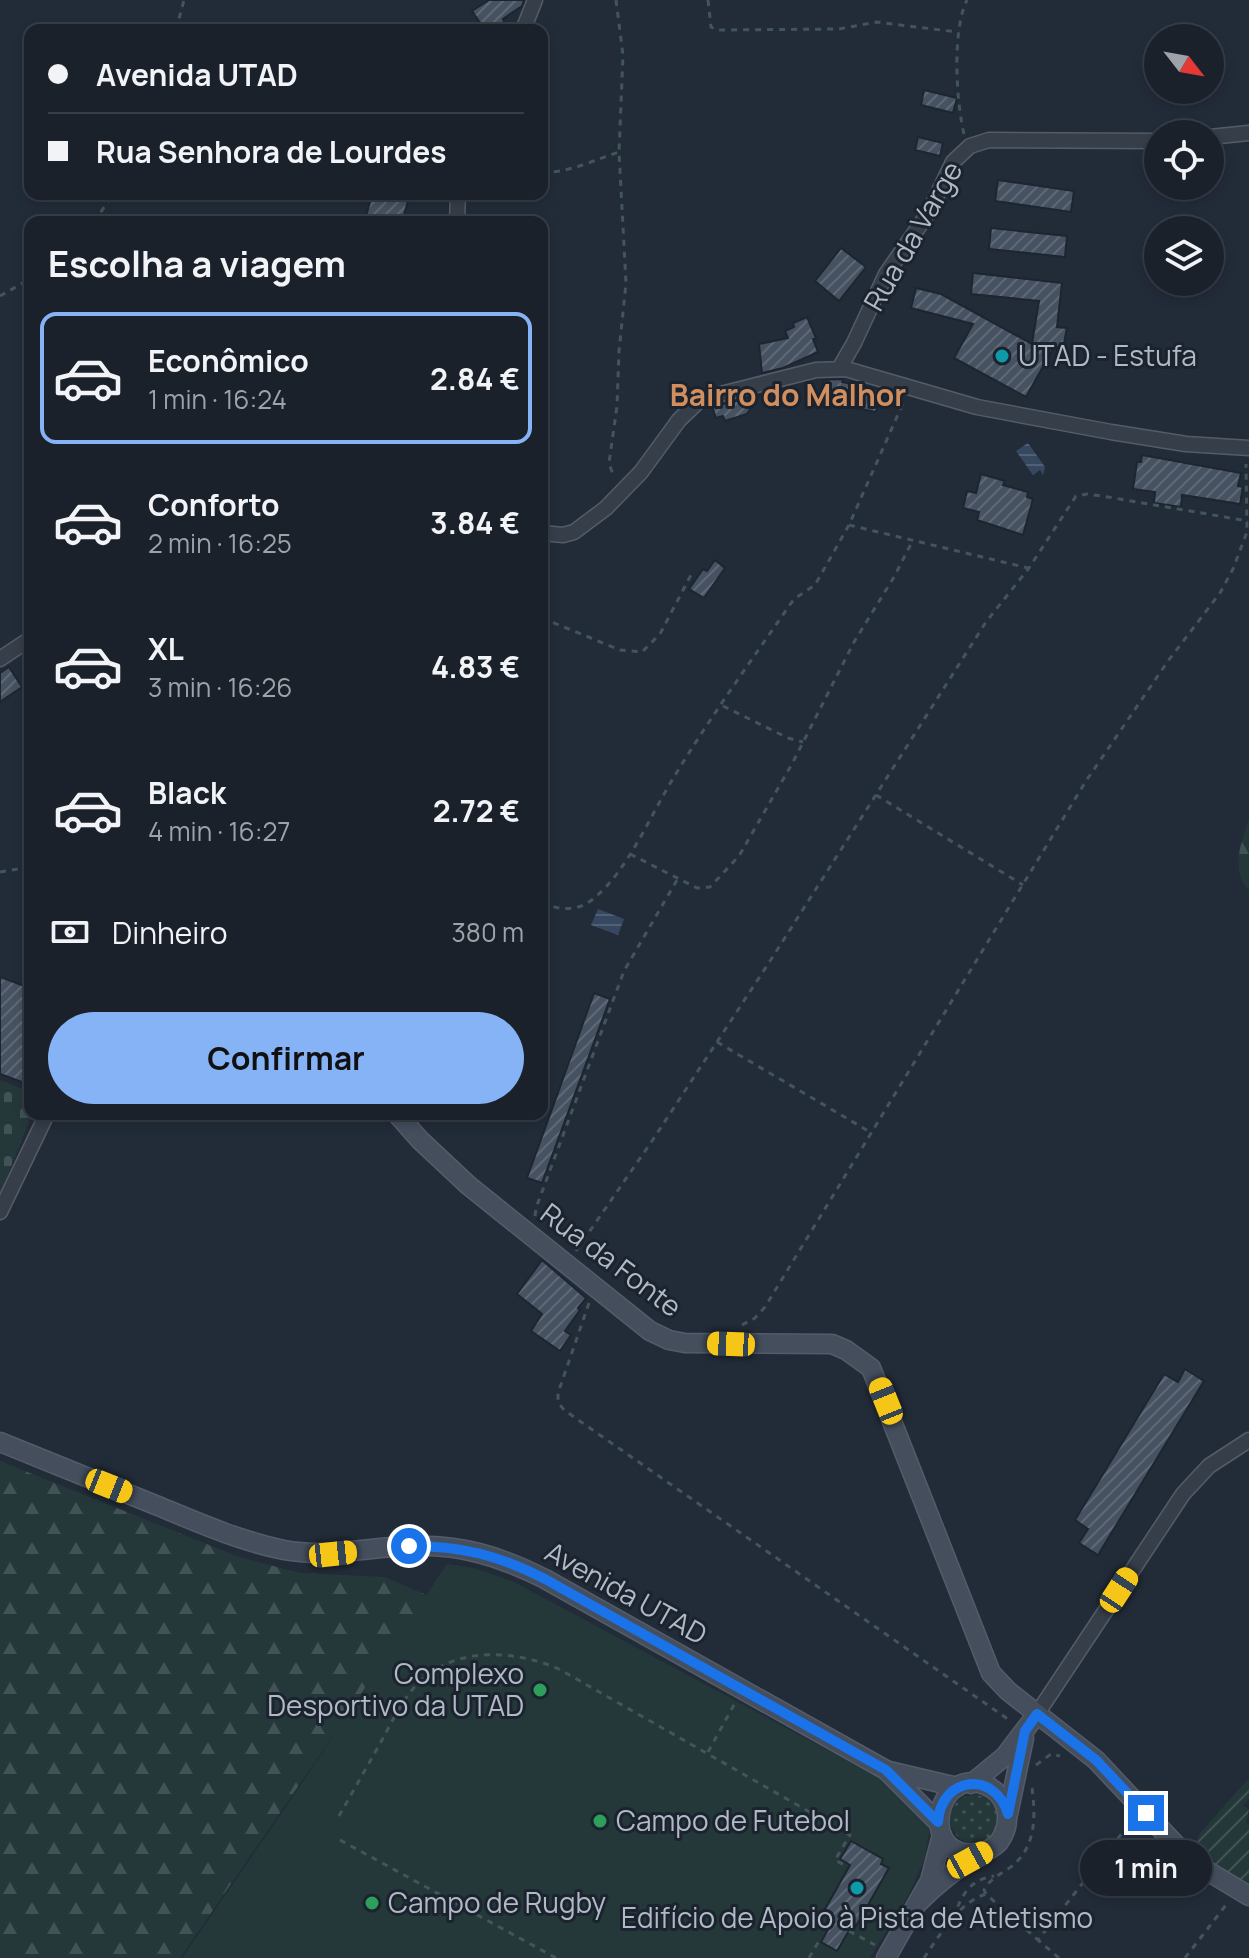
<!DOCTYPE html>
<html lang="pt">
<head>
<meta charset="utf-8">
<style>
  :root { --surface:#1a212b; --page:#232933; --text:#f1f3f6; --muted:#9fa3a9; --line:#383e47; --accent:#86b3f5 }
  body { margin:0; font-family:Manrope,sans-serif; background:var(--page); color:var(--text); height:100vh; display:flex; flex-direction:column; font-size:30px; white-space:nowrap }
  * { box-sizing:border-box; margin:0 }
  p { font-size:26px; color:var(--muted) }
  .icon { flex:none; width:44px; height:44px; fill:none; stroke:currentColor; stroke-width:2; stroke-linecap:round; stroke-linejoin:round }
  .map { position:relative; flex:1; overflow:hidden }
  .details { position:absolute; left:24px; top:216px; width:524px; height:904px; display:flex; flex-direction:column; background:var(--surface); border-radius:16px; box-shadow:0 4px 12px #0003,0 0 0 2px var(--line) }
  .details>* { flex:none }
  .top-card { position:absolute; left:24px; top:24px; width:524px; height:176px; border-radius:16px; box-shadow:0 4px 12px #0003,0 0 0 2px var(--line); display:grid; align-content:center; height:176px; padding:0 24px; background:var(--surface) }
  .needle { width:52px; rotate:121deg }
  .fabs { position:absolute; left:1144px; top:24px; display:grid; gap:16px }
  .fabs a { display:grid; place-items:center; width:80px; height:80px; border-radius:50%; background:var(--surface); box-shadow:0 4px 12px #0003,0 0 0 2px var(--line); font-size:40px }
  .end { position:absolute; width:36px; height:36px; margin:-18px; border:10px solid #1a73e8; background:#fff; box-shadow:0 0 0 4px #fff }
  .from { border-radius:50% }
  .bubble { position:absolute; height:56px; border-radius:28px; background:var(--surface); box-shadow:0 4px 12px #0003,0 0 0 2px var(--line); font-size:26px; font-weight:700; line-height:56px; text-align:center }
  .car { position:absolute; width:24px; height:48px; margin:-24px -12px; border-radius:10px; box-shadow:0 0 6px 2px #0007; background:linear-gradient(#f5c518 24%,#345 0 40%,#f5c518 0 76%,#345 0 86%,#f5c518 0) }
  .top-card b { display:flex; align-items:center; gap:28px; height:76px; font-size:30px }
  .top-card b+b { border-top:2px solid var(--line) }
  .top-card i { width:20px; height:20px; background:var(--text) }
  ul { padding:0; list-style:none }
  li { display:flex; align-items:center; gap:24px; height:132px; margin:0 16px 12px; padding:0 8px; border:4px solid transparent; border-radius:16px }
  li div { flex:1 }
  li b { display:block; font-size:30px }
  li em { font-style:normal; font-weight:700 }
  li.current { border-color:var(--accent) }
  li>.icon { width:72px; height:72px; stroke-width:1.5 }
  h2 { padding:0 24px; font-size:36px; line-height:96px }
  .pay { display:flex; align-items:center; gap:20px; height:88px; padding:0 24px; font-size:30px }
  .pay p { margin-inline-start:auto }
  .cta { display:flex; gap:16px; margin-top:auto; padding:16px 24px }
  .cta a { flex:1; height:92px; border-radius:48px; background:var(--accent); color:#111; font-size:32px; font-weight:700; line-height:92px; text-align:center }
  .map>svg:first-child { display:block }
  .grass { fill:url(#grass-dots) }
  .forest { fill:url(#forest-firs) }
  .cemetery { fill:url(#cemetery-stones) }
  .park { fill:#24383a }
  .garden { fill:url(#garden-furrows) }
  .water { fill:url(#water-rules) }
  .building { fill:url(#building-hatch); stroke:#1d2530; stroke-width:2 }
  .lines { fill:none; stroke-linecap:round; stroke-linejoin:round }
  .street-casing { stroke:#545c68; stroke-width:17 }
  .secondary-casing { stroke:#545c68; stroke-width:21 }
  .path { stroke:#425558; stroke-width:3; stroke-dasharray:6 6; stroke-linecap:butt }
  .street { stroke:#363e4a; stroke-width:14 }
  .secondary { stroke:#444e5d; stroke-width:18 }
  .route { stroke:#1a73e8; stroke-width:10 }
  .culture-dot { fill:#0f9aa8; stroke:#1b232e; stroke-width:3 }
  .leisure-dot { fill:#2e9e5b; stroke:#1b232e; stroke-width:3 }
  .labels { text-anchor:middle; stroke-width:6; stroke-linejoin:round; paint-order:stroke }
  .street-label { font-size:28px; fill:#b1b9c6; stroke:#1b232e }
  .poi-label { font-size:28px; fill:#b1b9c6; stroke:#1b232e; text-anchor:start }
  .neighbourhood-label { font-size:30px; font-weight:bold; fill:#d18f60; stroke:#1b232e }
</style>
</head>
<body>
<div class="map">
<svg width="1249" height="1958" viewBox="0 0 1249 1958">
  <defs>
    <pattern id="grass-dots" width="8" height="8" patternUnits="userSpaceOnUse" patternTransform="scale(2)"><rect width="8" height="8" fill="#24383a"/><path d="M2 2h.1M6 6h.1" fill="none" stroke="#415355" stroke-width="1.8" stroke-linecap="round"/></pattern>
    <pattern id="forest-firs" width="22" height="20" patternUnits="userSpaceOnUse" patternTransform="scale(2)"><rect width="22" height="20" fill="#24383a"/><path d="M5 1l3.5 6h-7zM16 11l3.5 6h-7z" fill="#415355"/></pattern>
    <pattern id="cemetery-stones" width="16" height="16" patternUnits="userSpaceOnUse" patternTransform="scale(2)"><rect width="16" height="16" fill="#24383a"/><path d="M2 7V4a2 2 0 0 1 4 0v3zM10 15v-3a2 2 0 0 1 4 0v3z" fill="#415355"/></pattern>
    <pattern id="garden-furrows" width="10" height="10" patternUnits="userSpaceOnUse" patternTransform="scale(2)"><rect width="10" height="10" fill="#24383a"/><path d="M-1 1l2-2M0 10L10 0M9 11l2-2" fill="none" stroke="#415355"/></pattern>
    <pattern id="water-rules" width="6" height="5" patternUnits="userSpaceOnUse" patternTransform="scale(2)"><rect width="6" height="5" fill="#364860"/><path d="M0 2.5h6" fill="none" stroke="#516075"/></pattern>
    <pattern id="building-hatch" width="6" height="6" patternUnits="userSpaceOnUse" patternTransform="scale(2)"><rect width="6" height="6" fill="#465261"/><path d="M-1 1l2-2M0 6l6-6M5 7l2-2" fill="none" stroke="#5e6976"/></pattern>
  </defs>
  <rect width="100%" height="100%" fill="#222c39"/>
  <circle class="grass" cx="974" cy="1819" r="24"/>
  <g class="forest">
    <path d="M1249,820V890C1230,869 1241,843 1249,820Z"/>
    <polygon points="0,1461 239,1557 300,1573 384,1577 429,1596 180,1958 0,1958"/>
  </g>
  <polygon class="cemetery" points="0,1080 30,1092 32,1114 0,1194"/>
  <polygon class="park" points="447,1564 474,1568 514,1582 889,1783 930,1826 925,1858 909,1894 870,1958 182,1958 290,1801"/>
  <polygon class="garden" points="1249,1778 1249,1799 1243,1805 1249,1810 1246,1822 1249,1825 1249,1887 1196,1854 1193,1849 1200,1833"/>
  <g class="water">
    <polygon points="1028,443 1045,467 1043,475 1040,470 1033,475 1016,451"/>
    <polygon points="598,909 624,919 618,935 591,925"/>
  </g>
  <g class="building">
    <polygon points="489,0 524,0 522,6 503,19 504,22 493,30 485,30 472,11"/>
    <polygon points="924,90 957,98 953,113 921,105"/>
    <polygon points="918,137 943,143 940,156 915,150"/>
    <polygon points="998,180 1074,191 1071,212 995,201"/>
    <polygon points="372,194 410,194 402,222 386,218 385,222 365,220"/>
    <polygon points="991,228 1067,236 1065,257 989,249"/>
    <polygon points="841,248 866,267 839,301 815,281"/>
    <polygon points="973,273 1062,283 1057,327 1067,328 1063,348 1054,347 1026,397 954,358 973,324 911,308 916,288 941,294 1032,344 1039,301 971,294"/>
    <polygon points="807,317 816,338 813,339 818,352 783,368 762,373 759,344 788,338 785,331 794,327 793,323"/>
    <polygon points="843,379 842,382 881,390 876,412 836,404 836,406 821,405 823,380"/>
    <polygon points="759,395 747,414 725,421 723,416 716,418 712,407"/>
    <polygon points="1142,455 1241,473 1238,486 1243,487 1240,504 1182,495 1181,507 1154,503 1155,492 1133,489 1137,462 1141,462"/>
    <polygon points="981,474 1005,481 1003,485 1028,492 1027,497 1033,499 1023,535 977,520 979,512 963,508 967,491 976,493"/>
    <polygon points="715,560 725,568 704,598 689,589 703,569 707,571"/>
    <polygon points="9,667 22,687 0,702 0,673"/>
    <polygon points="0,977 30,988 30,1003 24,1019 30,1021 30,1085 0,1074"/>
    <polygon points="594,993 610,999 542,1183 527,1178"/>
    <polygon points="542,1260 586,1298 578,1308 580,1310 565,1331 571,1335 560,1351 531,1331 542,1314 517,1294"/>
    <polygon points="1185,1369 1204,1381 1098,1555 1079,1543 1088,1529 1075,1520 1164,1374 1178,1382"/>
    <polygon points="851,1841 883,1859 881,1864 889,1868 856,1926 853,1924 837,1951 821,1942 829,1928 825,1926 832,1913 825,1909 850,1865 840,1859"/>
  </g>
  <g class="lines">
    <g class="street-casing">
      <g id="street">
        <polyline points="523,30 535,0"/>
        <polyline points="1210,137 1249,133"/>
        <polyline points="457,222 458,194"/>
        <polyline points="839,369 854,343 886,274 929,212 953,162 970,146 989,140 1158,141"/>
        <polyline points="542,533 563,535 574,532 606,508 641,472 679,420 701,399 816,370 846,369 977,407 1111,432 1186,444 1249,448"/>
        <polyline points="0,659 30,639"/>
        <polyline points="0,1212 47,1114"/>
        <polyline points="1037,1714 1183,1494 1209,1466 1249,1440"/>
      </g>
    </g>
    <g class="secondary-casing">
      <g id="secondary">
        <polyline points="397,1114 420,1140 468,1185 650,1331 669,1340 685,1343 832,1344 846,1350 871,1368 991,1673 1008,1691 1096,1760 1191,1861 1249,1896"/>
        <path d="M0,1442C53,1463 105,1485 158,1506C199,1523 240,1541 284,1550C328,1558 368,1547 411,1546C461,1544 502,1557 545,1579L886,1770L938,1822"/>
        <polyline points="889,1771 957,1787"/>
        <polyline points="971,1784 1005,1756 1037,1714"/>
        <polyline points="1008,1814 1024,1738"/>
        <path d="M920,1901C935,1886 951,1873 968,1862C978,1855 990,1851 999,1842C1004,1835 1007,1828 1007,1819C1008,1807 1002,1795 991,1788C934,1756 913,1871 987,1851"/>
        <polyline points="886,1958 930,1881 942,1835"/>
      </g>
    </g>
    <g class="path">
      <polyline points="616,0 623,55 619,152"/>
      <polyline points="708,0 711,27 717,30 839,29 877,22 957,32"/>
      <polyline points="176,30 184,0"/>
      <path d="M964,134C956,101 952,30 967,0"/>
      <path d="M542,171C562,176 599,158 619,152L626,283L619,351L617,406L609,463L614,478"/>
      <polyline points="94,222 113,194"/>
      <polyline points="0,296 30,279"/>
      <polyline points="849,525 1028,568"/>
      <polyline points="542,618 620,650 642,652 660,634 692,573"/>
      <polyline points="723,706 788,738 803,742"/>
      <polyline points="876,795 1023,885"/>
      <polyline points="630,854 697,888 710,887 739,856 792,764 854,642 894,577 913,540"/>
      <polyline points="0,872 30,867"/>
      <path d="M542,903C560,910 577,912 593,899C628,871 651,814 674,777C711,716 753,658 794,599L815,585L849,525L904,401"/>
      <polyline points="717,1042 870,1132"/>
      <polyline points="535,1216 536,1208 624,971 677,880"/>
      <polyline points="576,1251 652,1141 772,958 986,622 1029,568 1076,496 1087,494 1108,497 1248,521"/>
      <polyline points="589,1303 558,1393 558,1402 564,1410 1012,1722"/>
      <polyline points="742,1325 755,1318 765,1307 1086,781 1168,661 1220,593 1233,569 1247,532 1246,464"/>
      <polyline points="708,1752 735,1703"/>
      <polyline points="1036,1765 1051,1754 1060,1756"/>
      <path d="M1032,1788C1036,1818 1036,1850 1008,1869C999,1875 989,1880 984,1890L986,1894L1038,1940"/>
      <path d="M339,1816C353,1791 368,1765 382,1740C394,1718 404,1695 424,1678C461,1646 517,1651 559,1669L850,1835L835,1860L848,1867"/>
      <polyline points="340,1840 556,1958"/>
      <path d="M953,1918C962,1896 968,1880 994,1876"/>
      <polyline points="849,1931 875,1945"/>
      <polyline points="809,1958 819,1941"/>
      <path d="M924,1958C939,1936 959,1902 986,1894"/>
      <polyline points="1059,1958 1038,1940 1130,1823"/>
      <polyline points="1185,1958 1229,1901"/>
    </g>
    <use href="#street" class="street"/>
    <use href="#secondary" class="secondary"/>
  </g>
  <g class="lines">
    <path class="route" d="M409,1546C462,1546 498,1555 545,1579L886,1770L938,1822C941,1776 995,1770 1008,1814L1025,1731L1037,1714L1096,1760L1146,1813"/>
  </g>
  <g class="culture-dot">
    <circle cx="1002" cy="356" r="8"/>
    <circle cx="857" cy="1888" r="8"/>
  </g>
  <g class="leisure-dot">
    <circle cx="540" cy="1690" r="8"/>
    <circle cx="600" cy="1821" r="8"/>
    <circle cx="372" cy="1903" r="8"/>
  </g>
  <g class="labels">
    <g class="street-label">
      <text transform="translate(913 236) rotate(-60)" y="10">Rua da Varge</text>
      <text transform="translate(611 1260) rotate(37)" y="10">Rua da Fonte</text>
      <text transform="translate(626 1593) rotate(29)" y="10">Avenida UTAD</text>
    </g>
    <g class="poi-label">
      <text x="1018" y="366">UTAD - Estufa</text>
      <text x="524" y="1684" text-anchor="end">Complexo<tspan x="524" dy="32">Desportivo da UTAD</tspan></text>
      <text x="616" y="1831">Campo de Futebol</text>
      <text x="388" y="1913">Campo de Rugby</text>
      <text x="857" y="1928" text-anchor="middle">Edifício de Apoio à Pista de Atletismo</text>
    </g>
    <g class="neighbourhood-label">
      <text x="788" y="406">Bairro do Malhor</text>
    </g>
  </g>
</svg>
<div class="fabs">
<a><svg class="needle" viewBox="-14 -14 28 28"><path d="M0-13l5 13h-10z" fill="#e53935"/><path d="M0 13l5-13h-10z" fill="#9fa3a9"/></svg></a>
<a><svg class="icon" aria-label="locate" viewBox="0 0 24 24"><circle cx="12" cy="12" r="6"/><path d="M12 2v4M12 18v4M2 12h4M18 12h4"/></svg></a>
<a><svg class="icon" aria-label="layers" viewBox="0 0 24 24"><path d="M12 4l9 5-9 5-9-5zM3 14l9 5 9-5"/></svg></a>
</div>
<i class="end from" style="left:409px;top:1546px"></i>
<i class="end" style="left:1146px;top:1813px"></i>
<div class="bubble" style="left:1080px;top:1840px;width:132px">1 min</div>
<i class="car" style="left:731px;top:1344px;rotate:272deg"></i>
<i class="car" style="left:886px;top:1401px;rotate:338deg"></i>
<i class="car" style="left:109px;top:1486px;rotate:112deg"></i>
<i class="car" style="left:333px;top:1554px;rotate:84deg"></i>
<i class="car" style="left:1119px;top:1590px;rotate:33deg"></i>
<i class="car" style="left:970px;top:1860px;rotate:61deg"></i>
<div class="top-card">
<b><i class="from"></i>Avenida UTAD</b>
<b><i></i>Rua Senhora de Lourdes</b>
</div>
<section class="details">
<h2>Escolha a viagem</h2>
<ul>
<li class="current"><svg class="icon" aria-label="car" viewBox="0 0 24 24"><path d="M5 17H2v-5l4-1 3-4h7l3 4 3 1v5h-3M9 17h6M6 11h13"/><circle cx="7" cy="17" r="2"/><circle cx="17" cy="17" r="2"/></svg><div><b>Econômico</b><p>1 min · 16:24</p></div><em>2.84 €</em></li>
<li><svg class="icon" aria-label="car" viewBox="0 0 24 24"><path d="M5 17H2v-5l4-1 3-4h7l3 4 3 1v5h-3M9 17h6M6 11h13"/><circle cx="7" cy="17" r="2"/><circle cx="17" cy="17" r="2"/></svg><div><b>Conforto</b><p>2 min · 16:25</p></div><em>3.84 €</em></li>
<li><svg class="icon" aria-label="car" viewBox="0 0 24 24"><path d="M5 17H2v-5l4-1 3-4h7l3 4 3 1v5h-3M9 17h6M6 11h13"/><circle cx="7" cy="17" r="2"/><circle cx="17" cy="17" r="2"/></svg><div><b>XL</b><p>3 min · 16:26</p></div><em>4.83 €</em></li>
<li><svg class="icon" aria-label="car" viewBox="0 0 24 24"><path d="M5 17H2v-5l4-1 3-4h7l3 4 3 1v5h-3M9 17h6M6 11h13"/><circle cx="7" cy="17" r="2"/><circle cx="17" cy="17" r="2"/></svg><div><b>Black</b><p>4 min · 16:27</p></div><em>2.72 €</em></li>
</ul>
<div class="pay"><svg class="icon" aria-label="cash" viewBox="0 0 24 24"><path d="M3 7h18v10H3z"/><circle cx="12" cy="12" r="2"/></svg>Dinheiro<p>380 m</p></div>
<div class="cta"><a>Confirmar</a></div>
</section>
</div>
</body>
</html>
